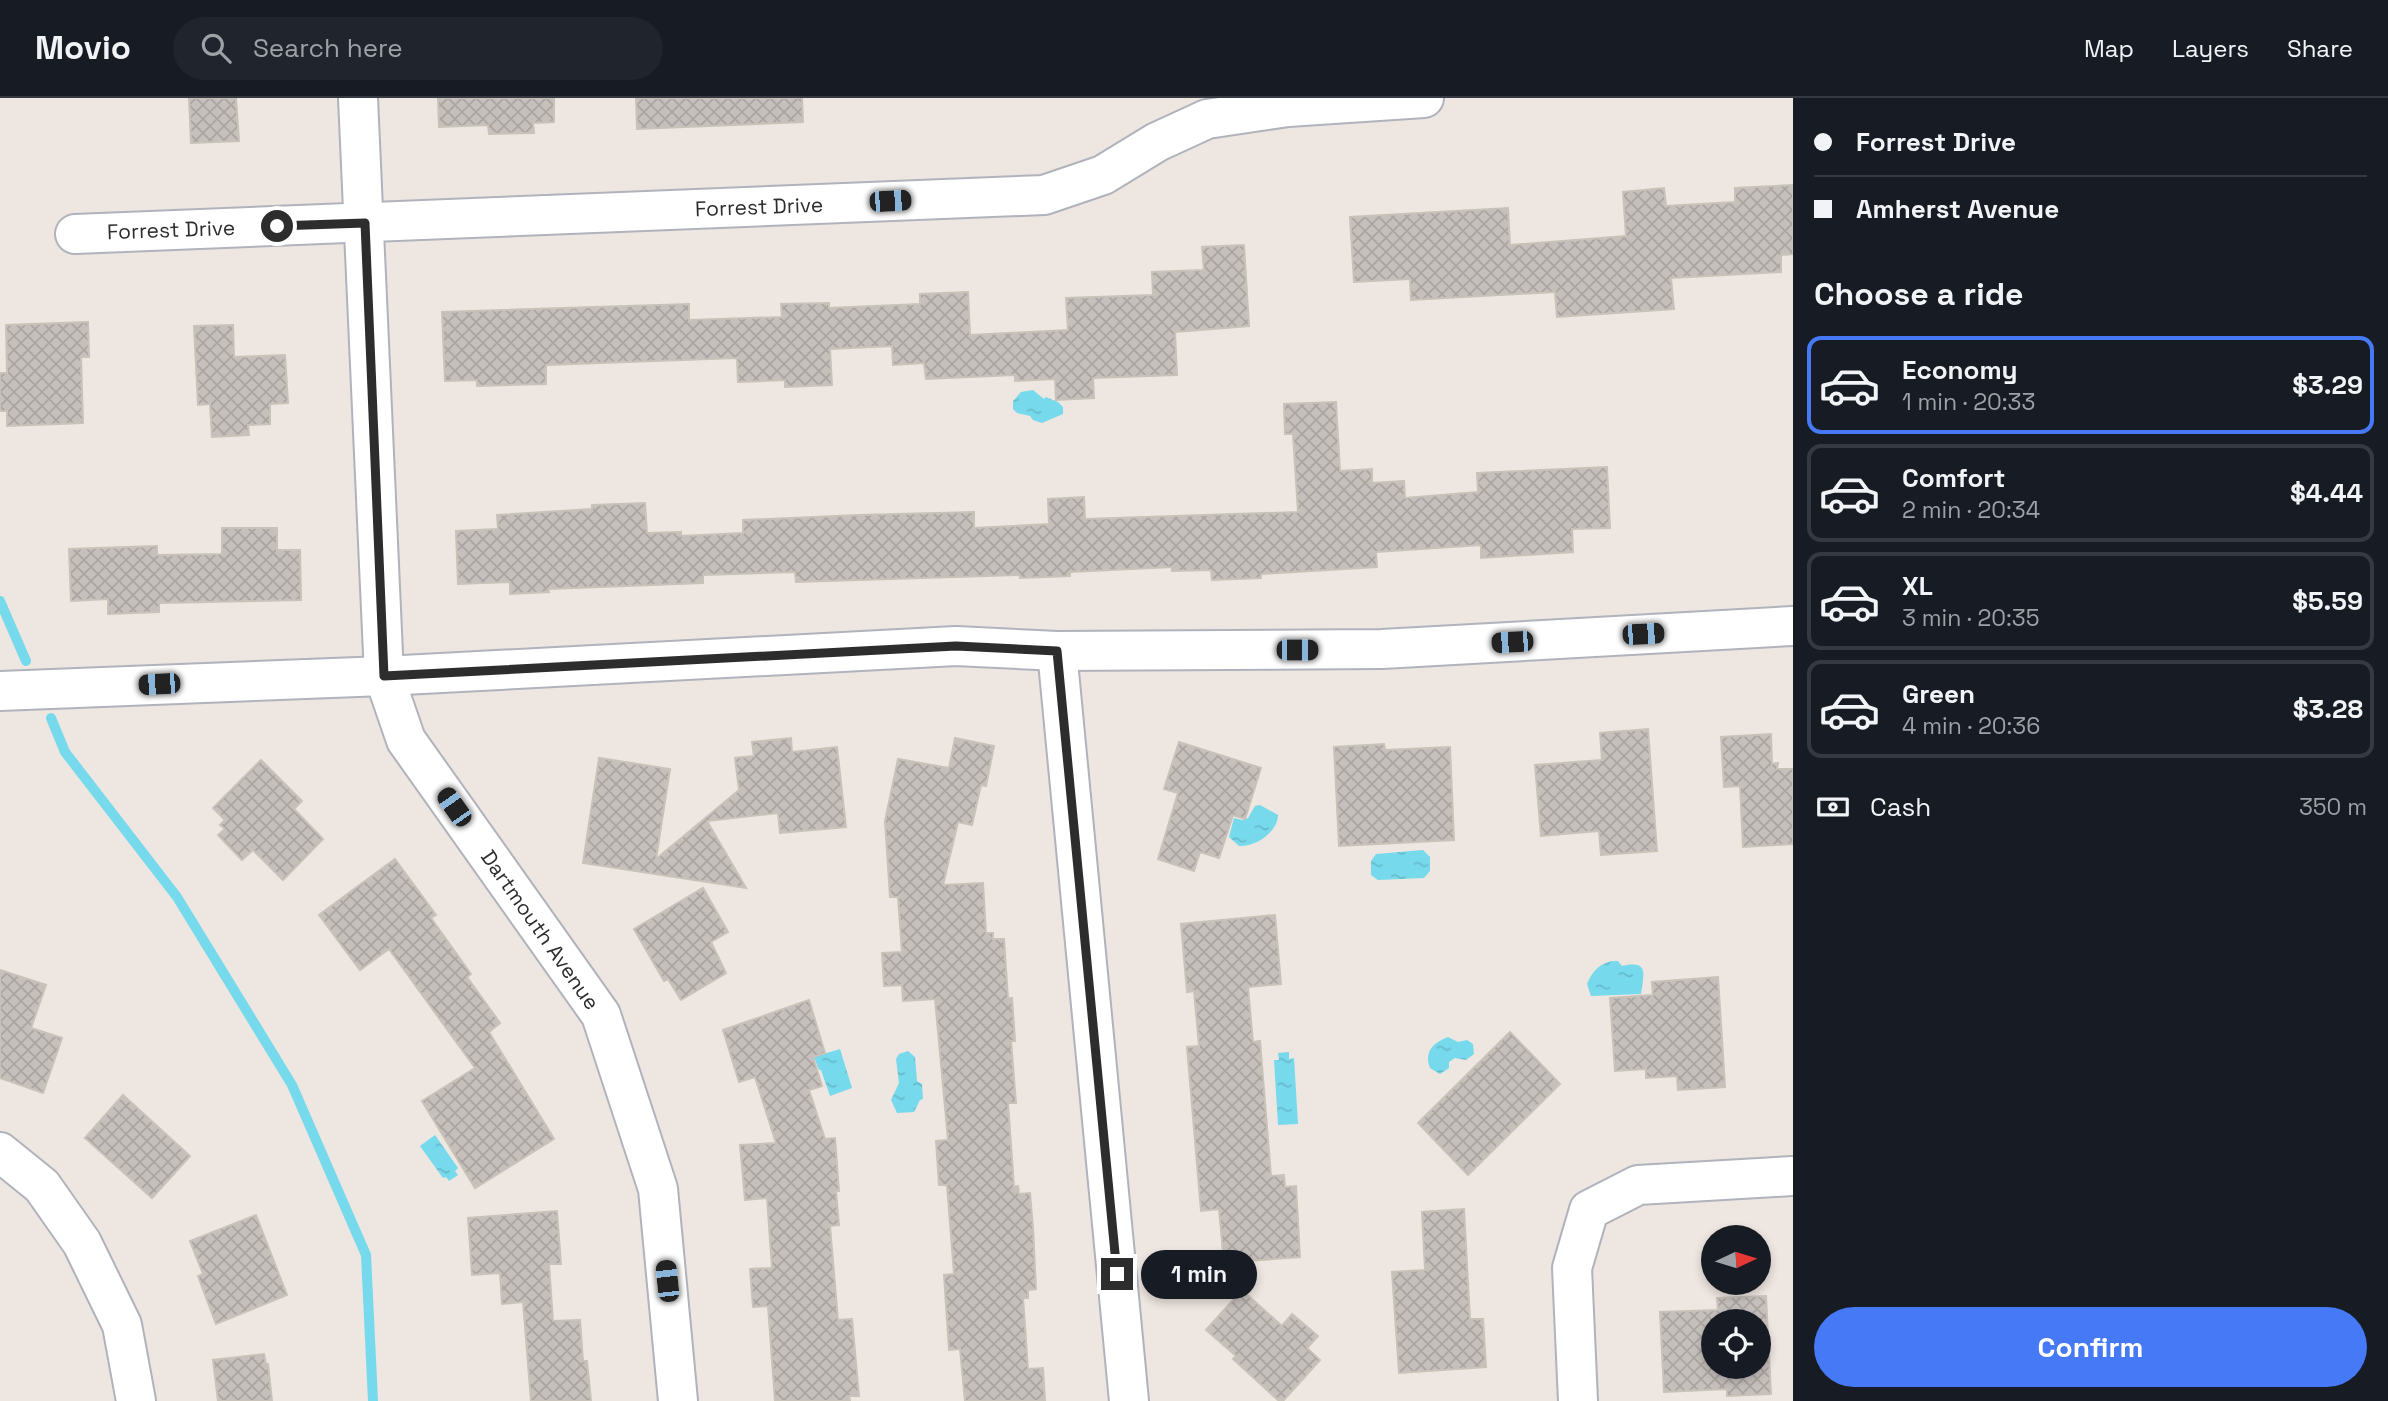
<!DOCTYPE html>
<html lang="en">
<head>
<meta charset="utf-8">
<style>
  :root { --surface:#171b24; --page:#20242c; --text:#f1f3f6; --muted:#9ea1a6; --line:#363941; --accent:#4579f5 }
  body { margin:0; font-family:"Space Grotesk",sans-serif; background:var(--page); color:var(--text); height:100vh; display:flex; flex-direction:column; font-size:26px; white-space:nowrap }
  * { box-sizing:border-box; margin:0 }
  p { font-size:23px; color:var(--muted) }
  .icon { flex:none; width:38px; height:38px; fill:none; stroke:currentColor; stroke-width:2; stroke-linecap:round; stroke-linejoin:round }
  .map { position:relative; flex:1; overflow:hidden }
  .side { display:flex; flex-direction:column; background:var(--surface); width:595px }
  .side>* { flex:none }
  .top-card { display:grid; align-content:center; height:154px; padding:0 21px; background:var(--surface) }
  .needle { width:46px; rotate:86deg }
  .controls { position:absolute; left:1701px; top:1127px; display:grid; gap:14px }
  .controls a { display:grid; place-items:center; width:70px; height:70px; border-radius:50%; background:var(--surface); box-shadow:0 4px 10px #0003; font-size:35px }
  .end { position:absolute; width:32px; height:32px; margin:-16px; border:9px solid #2d2d2d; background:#fff; box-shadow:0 0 0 4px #fff }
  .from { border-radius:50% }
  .bubble { position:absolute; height:49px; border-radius:24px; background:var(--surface); box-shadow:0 4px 10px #0003; font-size:23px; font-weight:600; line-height:49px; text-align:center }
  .car { position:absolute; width:21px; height:42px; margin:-21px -10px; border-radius:9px; box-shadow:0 0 5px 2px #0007; background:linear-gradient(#222 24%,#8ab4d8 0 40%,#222 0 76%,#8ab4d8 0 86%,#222 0) }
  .top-card b { display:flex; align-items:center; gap:24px; height:66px; font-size:26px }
  .top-card b+b { border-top:2px solid var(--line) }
  .top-card i { width:18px; height:18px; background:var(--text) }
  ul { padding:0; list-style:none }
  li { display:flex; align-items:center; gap:21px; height:98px; margin:0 14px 10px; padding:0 7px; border:4px solid var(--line); border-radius:14px }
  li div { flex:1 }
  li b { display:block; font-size:26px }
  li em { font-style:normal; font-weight:600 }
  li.active { border-color:var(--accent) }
  li>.icon { width:63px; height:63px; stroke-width:1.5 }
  h2 { padding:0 21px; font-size:32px; line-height:84px }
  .pay { display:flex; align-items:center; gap:18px; height:77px; padding:0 21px; font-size:26px }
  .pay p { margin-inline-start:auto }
  .action { display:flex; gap:14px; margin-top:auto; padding:14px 21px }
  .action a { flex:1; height:80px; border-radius:42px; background:var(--accent); color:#fff; font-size:28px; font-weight:600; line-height:80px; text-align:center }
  header { display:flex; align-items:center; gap:42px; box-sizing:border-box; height:98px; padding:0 35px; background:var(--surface); border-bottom:2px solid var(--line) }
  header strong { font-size:33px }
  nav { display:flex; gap:38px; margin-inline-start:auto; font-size:24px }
  .search { width:490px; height:63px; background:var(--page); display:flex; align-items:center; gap:18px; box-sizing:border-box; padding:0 24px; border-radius:38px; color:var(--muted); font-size:26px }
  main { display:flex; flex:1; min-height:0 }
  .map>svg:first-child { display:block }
  .water { fill:url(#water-ripples) }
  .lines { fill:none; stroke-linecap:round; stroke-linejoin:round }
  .stream { stroke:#76d9ec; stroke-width:10 }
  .building { fill:url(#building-cross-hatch); stroke:#c9c2b9; stroke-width:2; fill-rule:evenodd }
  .minor-casing { stroke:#b0b3bc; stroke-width:42 }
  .minor { stroke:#fff; stroke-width:38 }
  .route { stroke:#2d2d2d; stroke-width:9 }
  .labels { text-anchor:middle; stroke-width:6; stroke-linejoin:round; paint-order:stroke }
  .street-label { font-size:21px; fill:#2d2d2d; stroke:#fff }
</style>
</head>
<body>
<header>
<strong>Movio</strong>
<div class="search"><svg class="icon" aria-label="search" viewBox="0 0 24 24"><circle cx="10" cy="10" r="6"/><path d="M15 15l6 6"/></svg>Search here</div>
<nav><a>Map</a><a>Layers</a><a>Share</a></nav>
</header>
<main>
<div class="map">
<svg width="1793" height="1303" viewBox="0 0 1793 1303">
  <defs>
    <pattern id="water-ripples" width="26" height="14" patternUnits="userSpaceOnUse" patternTransform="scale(1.75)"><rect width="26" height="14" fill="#76d9ec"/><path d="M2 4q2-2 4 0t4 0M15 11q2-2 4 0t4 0" fill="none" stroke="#66bbcb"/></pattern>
    <pattern id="building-cross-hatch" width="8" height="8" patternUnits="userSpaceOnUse" patternTransform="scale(1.75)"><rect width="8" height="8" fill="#c6c0bc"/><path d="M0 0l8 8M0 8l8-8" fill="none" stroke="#aaa5a2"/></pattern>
  </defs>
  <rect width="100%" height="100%" fill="#eee6e0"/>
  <g class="water">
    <polygon points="1033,292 1044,301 1046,299 1058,304 1063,309 1063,316 1042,325 1033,322 1030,318 1017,315 1013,311 1013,303 1021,294"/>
    <path d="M1260,707L1278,717C1278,734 1255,749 1239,748L1229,739L1234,720L1242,722L1248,720L1255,708Z"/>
    <polygon points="1423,752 1430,759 1430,773 1424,780 1378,782 1371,777 1371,763 1376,756"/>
    <path d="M1611,863H1618L1622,868C1649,862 1644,875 1641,896L1591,898L1587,886C1592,874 1598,867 1611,863Z"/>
    <path d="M1448,939L1458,944L1467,942L1473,946L1474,956L1466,962L1455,960L1449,964V970L1440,976L1430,970C1424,953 1433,945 1448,939Z"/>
    <polygon points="840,951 852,990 830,998 821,972 819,972 814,959"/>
    <polygon points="908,953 915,959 917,983 922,986 923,1001 920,1002 914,1014 897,1015 891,1002 899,985 896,961 899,956"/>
    <polygon points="1289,954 1289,961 1294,960 1298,1026 1278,1027 1274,962 1279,962 1278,955"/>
    <polygon points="435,1037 458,1070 455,1073 458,1077 449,1083 446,1079 443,1080 420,1048"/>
  </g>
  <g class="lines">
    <g class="stream">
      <polyline points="0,503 26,563"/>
      <polyline points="51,620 65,654 177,799 292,987 366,1157 373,1303"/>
    </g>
  </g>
  <g class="building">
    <polygon points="189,0 236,0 239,43 191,45"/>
    <polygon points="438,0 554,0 554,24 533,25 534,35 489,36 488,27 439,29"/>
    <polygon points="636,0 802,0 803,24 637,31"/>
    <polygon points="1793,87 1793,156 1781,157 1781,174 1671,180 1674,211 1557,219 1555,194 1411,202 1410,181 1354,184 1350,119 1508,110 1510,147 1626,138 1623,94 1664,90 1666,108 1735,104 1735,90"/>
    <polygon points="1244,147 1249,228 1175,234 1177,277 1093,280 1094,300 1056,302 1055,281 1015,283 1015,277 926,281 924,265 893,267 892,248 830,251 832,287 785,289 785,282 738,284 737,260 546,267 546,286 477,288 477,282 445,283 442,214 689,206 689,222 782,219 781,206 829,205 829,210 920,206 920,196 968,194 970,237 1068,232 1066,200 1153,197 1152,174 1204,172 1202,149"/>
    <polygon points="88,224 89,259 81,259 83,325 7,328 7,313 0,313 0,275 7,275 6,227"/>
    <polygon points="233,227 234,259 285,257 288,305 270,306 270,326 248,327 249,337 212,339 210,306 198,307 194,228"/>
    <polygon points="1336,304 1340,373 1372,371 1372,385 1404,383 1405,400 1478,394 1477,375 1607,369 1610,430 1572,431 1573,454 1481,460 1481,447 1376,454 1377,469 1261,476 1261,480 1212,482 1211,472 1172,473 1172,469 1070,474 1070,478 1020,480 1020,477 796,484 795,474 703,477 703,485 548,491 549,494 510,496 510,484 458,486 456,433 498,431 497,417 592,411 592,407 645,405 647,435 681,434 681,438 743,435 743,422 859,417 974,414 974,430 1049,426 1048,401 1084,399 1085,421 1298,414 1293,336 1285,336 1284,306"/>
    <polygon points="222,430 277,430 277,452 300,452 301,502 159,505 159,514 108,516 108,501 71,503 69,451 157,448 157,457 222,456"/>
    <polygon points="1648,631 1657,753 1601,757 1599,733 1541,738 1535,667 1602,662 1600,635"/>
    <polygon points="1771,636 1772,666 1778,665 1777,671 1793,671 1793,746 1743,749 1740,688 1724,689 1721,639"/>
    <polygon points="791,640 792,654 837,649 846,729 780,735 778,715 707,723 746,790 583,765 599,660 670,671 656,761 739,692 735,660 754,658 752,644"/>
    <polygon points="955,640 994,648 986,688 981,687 972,727 958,724 943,787 983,785 986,835 993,835 993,841 1004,841 1008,900 1012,900 1015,943 1011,943 1016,1005 1008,1005 1014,1089 1018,1088 1019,1096 1030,1095 1033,1130 1036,1191 1028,1192 1028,1200 1023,1200 1028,1271 1043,1270 1045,1303 965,1303 960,1251 949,1252 944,1177 954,1176 947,1087 939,1087 936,1043 948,1042 935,901 903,903 902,887 884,888 882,855 902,854 898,799 890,799 885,723 898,661 949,670"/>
    <polygon points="1179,644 1261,670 1245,721 1233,717 1219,760 1200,754 1194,773 1158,761 1178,695 1164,691"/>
    <polygon points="1384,646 1385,652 1450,649 1454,742 1339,748 1334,649"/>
    <polygon points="261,662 302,703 294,711 323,741 283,782 253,752 242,762 218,737 225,731 220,727 225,722 213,710"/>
    <polygon points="395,761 436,817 431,820 471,876 467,879 500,925 489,934 554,1041 475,1090 422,1003 475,970 389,851 360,872 319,817"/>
    <polygon points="703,790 728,834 711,844 726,875 681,902 668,881 664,883 634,831"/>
    <polygon points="1275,817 1281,886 1248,889 1253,944 1260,943 1271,1078 1284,1077 1285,1089 1296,1088 1300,1159 1224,1165 1219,1111 1201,1113 1187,949 1199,948 1194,893 1187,894 1181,826"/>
    <polygon points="0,872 46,887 31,930 62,940 43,995 0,980"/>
    <polygon points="1718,879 1725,989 1678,992 1677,978 1646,980 1646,971 1615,973 1610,900 1653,897 1652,884"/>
    <polygon points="809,902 825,955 813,959 822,988 809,992 825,1041 835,1040 839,1093 836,1093 839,1127 830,1128 838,1222 852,1221 859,1298 849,1298 850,1303 775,1303 768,1208 753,1209 750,1171 772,1170 767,1100 745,1102 740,1047 776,1045 755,979 739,984 723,932"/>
    <polygon points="1510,934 1560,986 1468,1077 1418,1025"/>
    <polygon points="123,997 190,1058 152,1100 85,1040"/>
    <polygon points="1464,1111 1470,1221 1483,1221 1486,1269 1399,1275 1392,1174 1425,1172 1422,1114"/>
    <polygon points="557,1113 561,1166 549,1166 553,1223 580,1222 583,1263 587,1263 591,1303 531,1303 523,1204 502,1206 500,1175 472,1177 468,1120"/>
    <polygon points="256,1117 287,1197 216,1226 198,1178 203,1176 190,1143"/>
    <polygon points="1242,1192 1282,1228 1292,1216 1318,1238 1307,1250 1320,1262 1283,1303 1279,1303 1233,1261 1236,1258 1206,1232"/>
    <path d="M1766,1198L1771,1296L1727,1298V1291L1664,1294L1660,1214L1718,1212L1717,1200ZM1713,1223H1759V1269H1713Z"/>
    <polygon points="264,1256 266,1266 268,1266 272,1303 218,1303 213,1262"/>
  </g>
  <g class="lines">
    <g class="minor-casing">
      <g id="minor">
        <polyline points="358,0 384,578 406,642 601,917 658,1091 678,1303"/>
        <polyline points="75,136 1044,97 1103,77 1157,44 1207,21 1288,9 1424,0"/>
        <polyline points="1057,553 1129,1303"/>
        <polyline points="0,593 384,578 956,548 1057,553 1382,551 1793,528"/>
        <polyline points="0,1054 42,1088 82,1145 122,1227 136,1303"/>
        <polyline points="1578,1303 1572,1170 1589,1112 1638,1087 1793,1078"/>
      </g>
    </g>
    <use href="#minor" class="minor"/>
  </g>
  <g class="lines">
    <polyline class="route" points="277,128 365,125 384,578 956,548 1057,553 1117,1176"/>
  </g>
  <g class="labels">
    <g class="street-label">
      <text transform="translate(759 109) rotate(-2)" y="7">Forrest Drive</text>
      <text transform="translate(171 132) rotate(-2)" y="7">Forrest Drive</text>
      <text transform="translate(540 832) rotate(55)" y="7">Dartmouth Avenue</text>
    </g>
  </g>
</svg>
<div class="controls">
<a><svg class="needle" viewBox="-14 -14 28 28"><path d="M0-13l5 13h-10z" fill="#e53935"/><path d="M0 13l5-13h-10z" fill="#9ea1a6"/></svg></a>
<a><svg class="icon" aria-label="locate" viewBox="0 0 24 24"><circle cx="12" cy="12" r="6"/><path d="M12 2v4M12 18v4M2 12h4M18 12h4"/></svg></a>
</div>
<i class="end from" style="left:277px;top:128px"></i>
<i class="end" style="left:1117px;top:1176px"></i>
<div class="bubble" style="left:1141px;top:1152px;width:116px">1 min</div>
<i class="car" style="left:890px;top:103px;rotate:87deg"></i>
<i class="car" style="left:1643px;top:536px;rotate:87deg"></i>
<i class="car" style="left:1512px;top:544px;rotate:267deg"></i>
<i class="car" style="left:1297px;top:552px;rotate:90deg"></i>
<i class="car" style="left:159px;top:586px;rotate:267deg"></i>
<i class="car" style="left:454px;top:709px;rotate:325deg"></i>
<i class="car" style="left:667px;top:1183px;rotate:354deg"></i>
</div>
<section class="side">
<div class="top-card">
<b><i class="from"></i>Forrest Drive</b>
<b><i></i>Amherst Avenue</b>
</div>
<h2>Choose a ride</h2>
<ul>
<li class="active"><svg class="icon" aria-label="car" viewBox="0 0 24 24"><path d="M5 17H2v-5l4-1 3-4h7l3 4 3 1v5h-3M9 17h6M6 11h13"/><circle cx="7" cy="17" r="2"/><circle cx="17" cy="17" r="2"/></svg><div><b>Economy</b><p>1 min · 20:33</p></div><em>$3.29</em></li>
<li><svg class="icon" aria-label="car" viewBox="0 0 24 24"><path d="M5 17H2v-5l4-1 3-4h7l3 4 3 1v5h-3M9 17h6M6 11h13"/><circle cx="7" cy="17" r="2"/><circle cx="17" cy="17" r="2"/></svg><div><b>Comfort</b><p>2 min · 20:34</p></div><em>$4.44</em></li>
<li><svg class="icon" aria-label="car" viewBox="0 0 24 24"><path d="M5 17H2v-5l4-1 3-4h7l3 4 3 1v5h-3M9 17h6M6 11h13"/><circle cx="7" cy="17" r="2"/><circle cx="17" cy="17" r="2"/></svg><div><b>XL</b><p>3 min · 20:35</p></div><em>$5.59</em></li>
<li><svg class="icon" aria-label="car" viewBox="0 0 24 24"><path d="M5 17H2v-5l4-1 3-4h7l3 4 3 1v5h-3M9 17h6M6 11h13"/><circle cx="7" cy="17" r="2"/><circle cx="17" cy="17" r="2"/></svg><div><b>Green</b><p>4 min · 20:36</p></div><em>$3.28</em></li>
</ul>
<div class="pay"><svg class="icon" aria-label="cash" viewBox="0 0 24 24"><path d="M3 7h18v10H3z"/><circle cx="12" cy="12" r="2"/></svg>Cash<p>350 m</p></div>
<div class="action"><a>Confirm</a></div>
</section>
</main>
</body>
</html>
